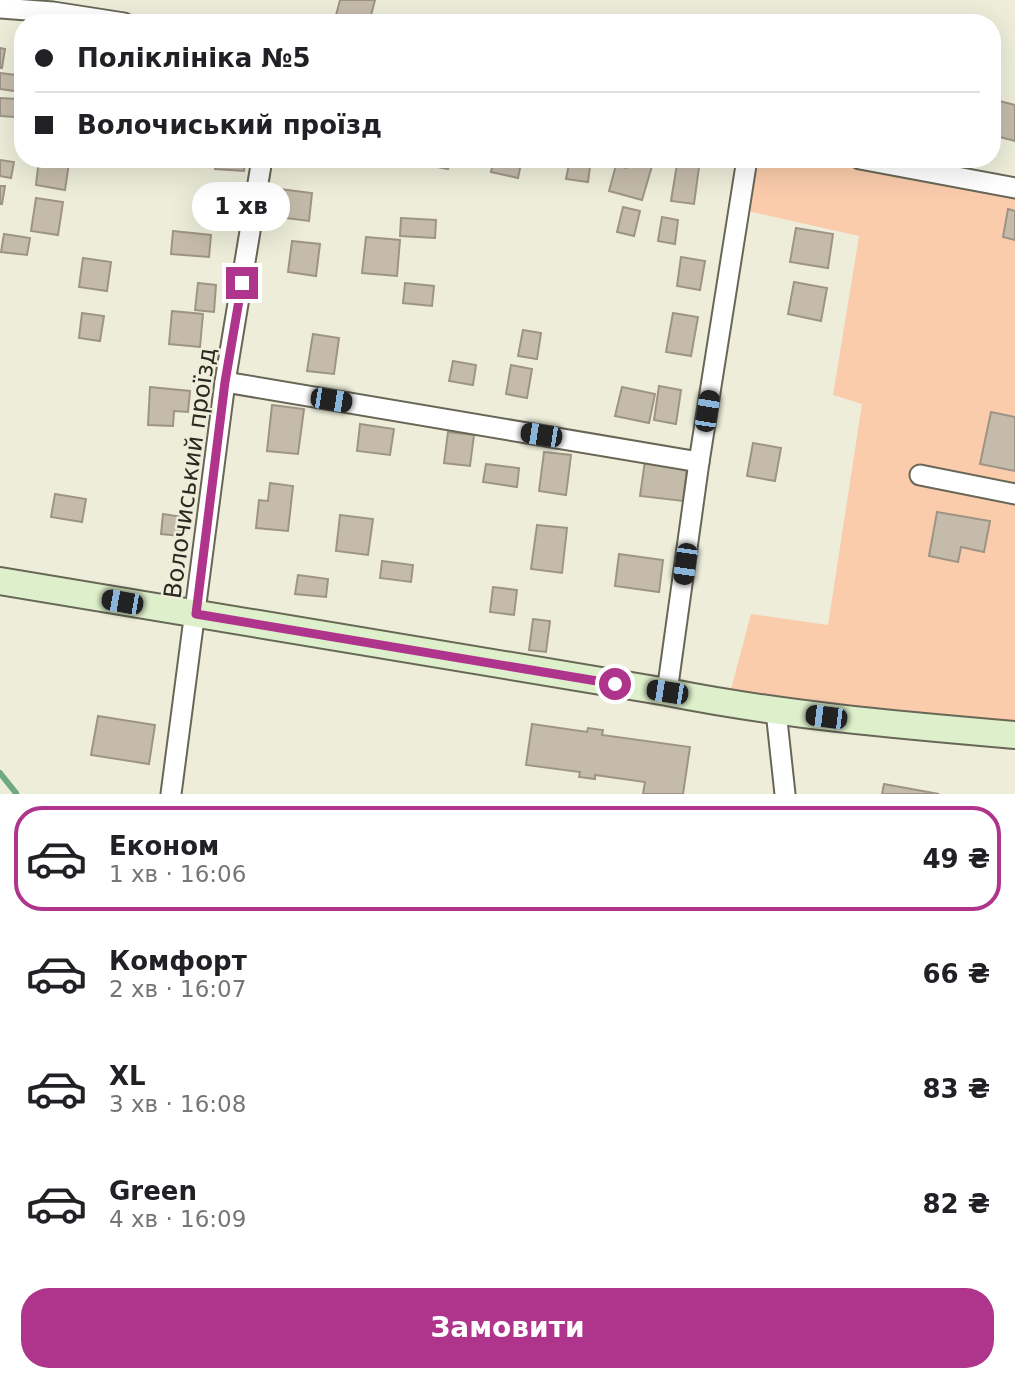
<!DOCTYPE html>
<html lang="uk">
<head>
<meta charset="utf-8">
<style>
  :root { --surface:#fff; --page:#f6f6f6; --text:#202124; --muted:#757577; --line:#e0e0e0; --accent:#ae358b }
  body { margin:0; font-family:"DejaVu Sans",sans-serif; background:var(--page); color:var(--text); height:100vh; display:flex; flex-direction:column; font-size:26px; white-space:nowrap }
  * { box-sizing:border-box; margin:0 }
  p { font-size:23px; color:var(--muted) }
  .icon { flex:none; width:38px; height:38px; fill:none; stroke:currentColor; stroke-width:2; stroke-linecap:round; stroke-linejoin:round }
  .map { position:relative; height:794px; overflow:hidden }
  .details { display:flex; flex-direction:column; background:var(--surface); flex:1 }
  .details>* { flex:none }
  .hud { position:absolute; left:14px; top:14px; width:987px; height:154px; border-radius:28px; box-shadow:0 7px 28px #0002; display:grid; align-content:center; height:154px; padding:0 21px; background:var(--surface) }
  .end { position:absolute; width:32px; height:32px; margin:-16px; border:9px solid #ae358b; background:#fff; box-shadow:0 0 0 4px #fff }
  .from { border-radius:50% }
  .bubble { position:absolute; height:49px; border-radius:24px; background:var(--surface); box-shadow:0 7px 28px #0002; font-size:23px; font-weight:700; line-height:49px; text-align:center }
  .car { position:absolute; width:21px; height:42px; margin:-21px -10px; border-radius:9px; box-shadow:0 0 5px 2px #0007; background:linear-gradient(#222 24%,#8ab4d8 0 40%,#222 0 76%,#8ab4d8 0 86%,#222 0) }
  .hud b { display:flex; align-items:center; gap:24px; height:66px; font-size:26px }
  .hud b+b { border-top:2px solid var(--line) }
  .hud i { width:18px; height:18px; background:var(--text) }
  ul { padding:12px 0 0; list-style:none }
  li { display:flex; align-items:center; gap:21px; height:105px; margin:0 14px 10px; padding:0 7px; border:4px solid transparent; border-radius:28px }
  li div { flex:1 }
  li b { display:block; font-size:26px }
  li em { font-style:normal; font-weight:700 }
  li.on { border-color:var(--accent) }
  li>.icon { width:63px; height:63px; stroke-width:1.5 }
  .cta { display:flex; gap:14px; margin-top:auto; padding:14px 21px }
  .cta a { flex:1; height:80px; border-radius:28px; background:var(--accent); color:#fff; font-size:28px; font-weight:700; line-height:80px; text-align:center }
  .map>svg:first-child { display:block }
  .green { fill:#fbccac }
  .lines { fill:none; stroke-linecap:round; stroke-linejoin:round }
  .stream { stroke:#6daa83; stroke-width:6 }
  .building { fill:#c4bbab; stroke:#9d9485; stroke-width:2 }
  .street-casing { stroke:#686757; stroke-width:23 }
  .secondary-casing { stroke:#686757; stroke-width:30 }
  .street { stroke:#fff; stroke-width:19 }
  .secondary { stroke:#def0cb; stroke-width:26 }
  .route { stroke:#ae358b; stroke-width:9 }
  .labels { text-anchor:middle; stroke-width:5; stroke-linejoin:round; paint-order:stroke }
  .street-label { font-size:24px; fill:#292922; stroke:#ededda }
</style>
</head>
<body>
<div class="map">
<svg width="1015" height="794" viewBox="0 0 1015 794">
  <rect width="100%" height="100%" fill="#ededda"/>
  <polygon class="green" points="747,159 860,159 1015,188 1015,735 727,704 751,614 828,625 862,404 833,395 859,236 739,209"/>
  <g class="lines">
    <polyline class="stream" points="0,773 16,793"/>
  </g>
  <g class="building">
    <polygon points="340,0 375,0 369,23 334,23"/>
    <polygon points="554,18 582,23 553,23"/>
    <polygon points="0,48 5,49 2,68 0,68"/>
    <polygon points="0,73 16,75 15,91 0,89"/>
    <polygon points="0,98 17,99 15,117 0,116"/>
    <polygon points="992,99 1015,105 1015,141 992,135"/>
    <polygon points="39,159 69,163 65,190 36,185"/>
    <polygon points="216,159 245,159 244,171 215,169"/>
    <polygon points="423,159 450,159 448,169 422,164"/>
    <polygon points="494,159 522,159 518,178 491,172"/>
    <polygon points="570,159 591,159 588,182 566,179"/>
    <polygon points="0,160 14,162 11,178 0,176"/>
    <polygon points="628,160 652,166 642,200 609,191 616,165 626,168"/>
    <polygon points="677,164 699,167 694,204 671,201"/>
    <polygon points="0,186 5,186 2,204 0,204"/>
    <polygon points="280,189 312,193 309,221 277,217"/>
    <polygon points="221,191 246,194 243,219 219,217"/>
    <polygon points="36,198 63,202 58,235 31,231"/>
    <polygon points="623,207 640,211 634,236 617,232"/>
    <polygon points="1008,209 1015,211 1015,240 1003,237"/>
    <polygon points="662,217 678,220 675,244 658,241"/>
    <polygon points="401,218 436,220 435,238 400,236"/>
    <polygon points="796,228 833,234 828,268 790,262"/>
    <polygon points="173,231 211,235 209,257 171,254"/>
    <polygon points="4,234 30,238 27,255 1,252"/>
    <polygon points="366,237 400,240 397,276 362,273"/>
    <polygon points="292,241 320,244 316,276 288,272"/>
    <polygon points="681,257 705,261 700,290 677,286"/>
    <polygon points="83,258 111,262 107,291 79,287"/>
    <polygon points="794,282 827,288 821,321 788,314"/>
    <polygon points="198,283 216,285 214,312 195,310"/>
    <polygon points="405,283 434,286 432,306 403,303"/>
    <polygon points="172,311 203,314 200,347 169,344"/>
    <polygon points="82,313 104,316 100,341 79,338"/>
    <polygon points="673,313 698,317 691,356 666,352"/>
    <polygon points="523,330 541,333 537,359 518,356"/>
    <polygon points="313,334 339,338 334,374 307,371"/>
    <polygon points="453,361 476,365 473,385 449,381"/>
    <polygon points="511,365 532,369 527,398 506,394"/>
    <polygon points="659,386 681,390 676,424 654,420"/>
    <polygon points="150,387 190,391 188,412 174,411 173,426 148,425"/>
    <polygon points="622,387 655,394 649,423 615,416"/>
    <polygon points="272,405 304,409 298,454 267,451"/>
    <polygon points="991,412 1015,417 1015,471 980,464"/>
    <polygon points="360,424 394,429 390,455 357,451"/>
    <polygon points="448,432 474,435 470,466 444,463"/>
    <polygon points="753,443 781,448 775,481 747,476"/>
    <polygon points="544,452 571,455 566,495 539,491"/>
    <polygon points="645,461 687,467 683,501 640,496"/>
    <polygon points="486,464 519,468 517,487 483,482"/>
    <polygon points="270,483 293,486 288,531 256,528 259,500 268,501"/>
    <polygon points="55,494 86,499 82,522 51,517"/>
    <polygon points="937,512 990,521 984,552 961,547 958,562 929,556"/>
    <polygon points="163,514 183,517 181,536 161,534"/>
    <polygon points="340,515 373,519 368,555 336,551"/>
    <polygon points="537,525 567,528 562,573 531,569"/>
    <polygon points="619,554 663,560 659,592 615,586"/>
    <polygon points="382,561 413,565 411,582 380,578"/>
    <polygon points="298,575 328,579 326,597 295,594"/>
    <polygon points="493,587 517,590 514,615 490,612"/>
    <polygon points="533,619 550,621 546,652 529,650"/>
    <polygon points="98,716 155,725 149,764 91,755"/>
    <polygon points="532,724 587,732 588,728 603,730 602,735 690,747 683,794 643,794 645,782 595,775 595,779 579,777 580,772 526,765"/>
    <polygon points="884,784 939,794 882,794"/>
  </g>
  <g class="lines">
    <g class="street-casing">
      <g id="street">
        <polyline points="0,8 53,12 124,23"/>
        <polyline points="860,159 1015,188"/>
        <polyline points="225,382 699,462"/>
        <polyline points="920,475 1015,494"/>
        <polyline points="667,692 699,462 747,159"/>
        <polyline points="776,711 785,794"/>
        <polyline points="171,794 225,382 262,159"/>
      </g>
    </g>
    <g class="secondary-casing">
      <path id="secondary" d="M0,581L667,692C782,715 898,725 1015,735"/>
    </g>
    <use href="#street" class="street"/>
    <use href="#secondary" class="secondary"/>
  </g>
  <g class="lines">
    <polyline class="route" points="242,283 225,382 196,614 615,684"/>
  </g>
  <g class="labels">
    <g class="street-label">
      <text transform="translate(190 473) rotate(-82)" y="8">Волочиський проїзд</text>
    </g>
  </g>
</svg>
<i class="end from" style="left:615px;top:684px"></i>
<i class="end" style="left:242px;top:283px"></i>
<div class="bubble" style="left:192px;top:182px;width:98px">1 хв</div>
<i class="car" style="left:331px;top:400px;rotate:99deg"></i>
<i class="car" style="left:707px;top:411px;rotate:9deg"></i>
<i class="car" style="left:541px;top:435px;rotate:279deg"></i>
<i class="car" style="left:685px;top:564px;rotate:188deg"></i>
<i class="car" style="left:122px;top:602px;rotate:280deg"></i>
<i class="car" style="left:667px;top:692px;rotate:279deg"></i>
<i class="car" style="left:826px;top:717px;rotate:277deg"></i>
<div class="hud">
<b><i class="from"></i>Поліклініка №5</b>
<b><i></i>Волочиський проїзд</b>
</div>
</div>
<section class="details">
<ul>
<li class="on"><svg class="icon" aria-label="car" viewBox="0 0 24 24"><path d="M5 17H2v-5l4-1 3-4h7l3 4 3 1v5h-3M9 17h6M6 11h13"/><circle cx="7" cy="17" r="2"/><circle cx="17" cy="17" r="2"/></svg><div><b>Економ</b><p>1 хв · 16:06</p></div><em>49 ₴</em></li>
<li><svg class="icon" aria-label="car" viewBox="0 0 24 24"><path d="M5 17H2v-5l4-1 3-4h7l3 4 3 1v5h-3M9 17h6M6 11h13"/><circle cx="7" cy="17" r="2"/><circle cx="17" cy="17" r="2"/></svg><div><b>Комфорт</b><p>2 хв · 16:07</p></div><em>66 ₴</em></li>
<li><svg class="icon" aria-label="car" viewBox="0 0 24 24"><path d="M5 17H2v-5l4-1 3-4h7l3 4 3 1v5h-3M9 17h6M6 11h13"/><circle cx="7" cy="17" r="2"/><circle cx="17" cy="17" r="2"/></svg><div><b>XL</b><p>3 хв · 16:08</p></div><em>83 ₴</em></li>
<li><svg class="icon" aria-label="car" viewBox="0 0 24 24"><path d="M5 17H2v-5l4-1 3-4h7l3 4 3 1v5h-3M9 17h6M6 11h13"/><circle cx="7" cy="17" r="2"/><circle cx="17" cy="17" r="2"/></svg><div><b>Green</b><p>4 хв · 16:09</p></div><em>82 ₴</em></li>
</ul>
<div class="cta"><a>Замовити</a></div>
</section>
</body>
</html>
